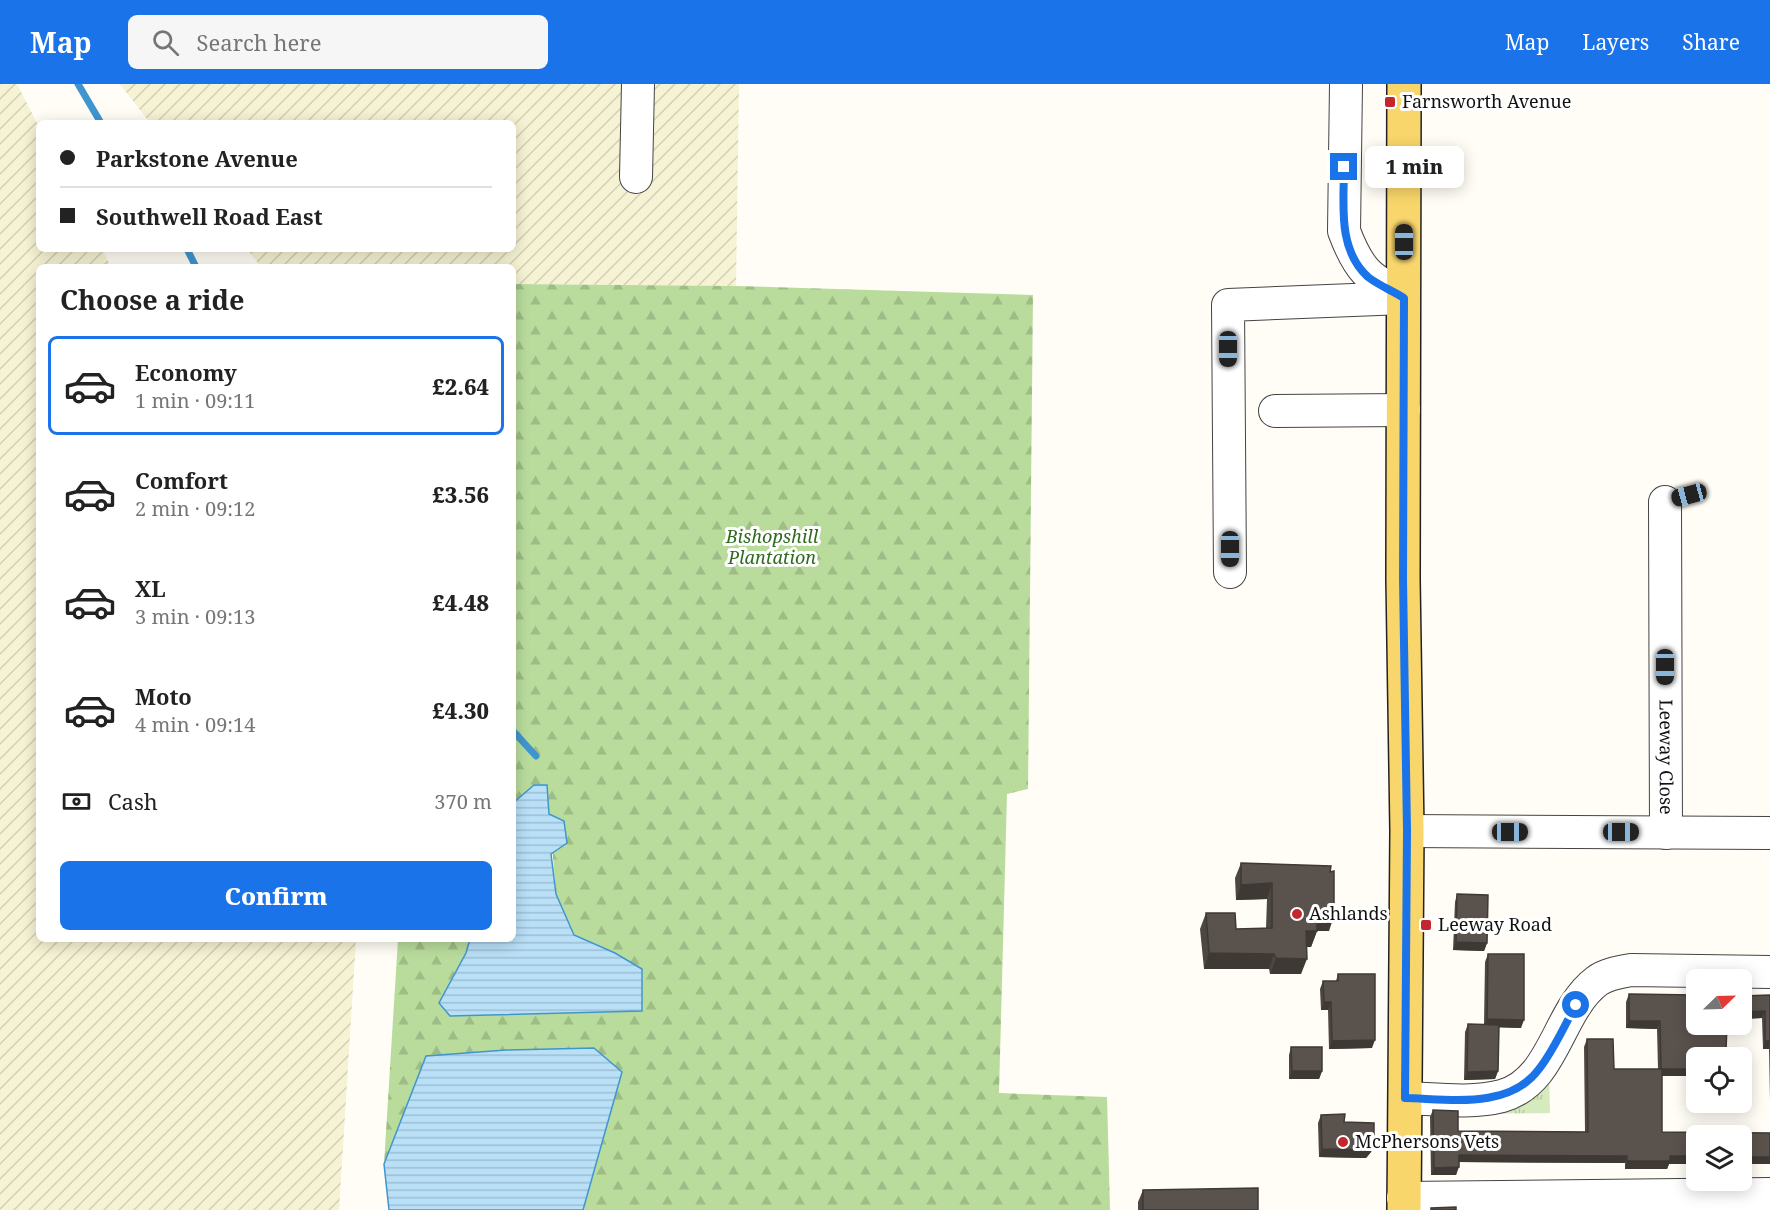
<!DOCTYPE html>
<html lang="en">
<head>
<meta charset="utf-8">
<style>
  :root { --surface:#fff; --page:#f6f6f6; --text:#222; --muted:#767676; --line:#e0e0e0; --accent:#1a73e8 }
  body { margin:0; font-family:"Noto Serif",serif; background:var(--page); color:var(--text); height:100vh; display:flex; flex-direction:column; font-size:22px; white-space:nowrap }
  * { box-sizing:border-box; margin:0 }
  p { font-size:20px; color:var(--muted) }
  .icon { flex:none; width:33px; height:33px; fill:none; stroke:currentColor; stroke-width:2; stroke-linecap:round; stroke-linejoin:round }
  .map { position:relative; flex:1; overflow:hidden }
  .drawer { position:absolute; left:36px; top:180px; width:480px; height:678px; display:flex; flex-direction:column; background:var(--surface); border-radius:9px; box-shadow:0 3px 15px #0003 }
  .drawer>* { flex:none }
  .banner { position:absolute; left:36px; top:36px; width:480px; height:132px; border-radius:9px; box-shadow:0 3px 15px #0003; display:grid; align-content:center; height:132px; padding:0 24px; background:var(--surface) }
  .needle { width:39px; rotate:67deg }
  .controls { position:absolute; left:1686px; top:885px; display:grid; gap:12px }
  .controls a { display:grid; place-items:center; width:66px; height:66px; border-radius:9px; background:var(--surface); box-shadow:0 3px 15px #0003; font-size:30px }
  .end { position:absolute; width:27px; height:27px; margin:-14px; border:8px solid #1a73e8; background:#fff; box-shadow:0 0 0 3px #fff }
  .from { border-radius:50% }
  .bubble { position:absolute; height:42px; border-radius:9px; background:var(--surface); box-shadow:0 3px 15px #0003; font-size:20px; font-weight:800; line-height:42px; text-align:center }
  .car { position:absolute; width:18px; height:36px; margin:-18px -9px; border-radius:8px; box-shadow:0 0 4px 2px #0007; background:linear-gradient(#222 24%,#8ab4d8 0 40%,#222 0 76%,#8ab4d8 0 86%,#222 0) }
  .banner b { display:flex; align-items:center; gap:21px; height:57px; font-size:22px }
  .banner b+b { border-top:2px solid var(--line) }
  .banner i { width:15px; height:15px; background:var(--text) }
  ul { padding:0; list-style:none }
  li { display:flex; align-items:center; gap:18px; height:99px; margin:0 12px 9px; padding:0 12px; border:3px solid transparent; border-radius:9px }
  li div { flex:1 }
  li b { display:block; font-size:22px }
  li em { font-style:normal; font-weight:800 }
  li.active { border-color:var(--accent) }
  li>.icon { width:54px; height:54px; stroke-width:1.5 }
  h2 { padding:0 24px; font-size:27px; line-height:72px }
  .pay { display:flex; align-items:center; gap:15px; height:66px; padding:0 24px; font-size:22px }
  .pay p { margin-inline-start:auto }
  .action { display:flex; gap:12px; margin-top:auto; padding:12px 24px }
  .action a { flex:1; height:69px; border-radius:9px; background:var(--accent); color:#fff; font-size:24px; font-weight:800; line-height:69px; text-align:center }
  header { display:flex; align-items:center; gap:36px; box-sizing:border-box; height:84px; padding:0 30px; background:var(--accent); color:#fff }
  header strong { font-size:28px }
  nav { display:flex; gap:33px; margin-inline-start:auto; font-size:21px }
  .search { width:420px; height:54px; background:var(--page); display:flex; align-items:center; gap:15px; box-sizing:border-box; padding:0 21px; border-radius:9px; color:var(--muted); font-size:22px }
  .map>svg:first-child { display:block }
  .farmland { fill:url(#farmland-furrows) }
  .grass { fill:url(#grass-tufts) }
  .forest { fill:url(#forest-firs) }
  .water { fill:url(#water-rules); stroke:#3f96cf; stroke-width:1.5 }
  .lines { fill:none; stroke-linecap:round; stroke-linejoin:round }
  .stream { stroke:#3f96cf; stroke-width:7 }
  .minor-casing { stroke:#444; stroke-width:34 }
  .major-casing { stroke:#222; stroke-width:36 }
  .minor { stroke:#fff; stroke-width:32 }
  .major { stroke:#f9d66b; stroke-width:33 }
  .wall { fill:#4d4742 }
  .shaded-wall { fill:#3f3936 }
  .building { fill:#5a524d; stroke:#3f3936; stroke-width:1.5 }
  .route { stroke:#1a73e8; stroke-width:8 }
  .poi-dot { fill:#c4262e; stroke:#fff; stroke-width:2 }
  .labels { text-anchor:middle; stroke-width:6; stroke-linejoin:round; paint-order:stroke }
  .poi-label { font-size:18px; fill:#111; stroke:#fff; text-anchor:start }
  .park-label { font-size:18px; font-style:italic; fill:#2f6b1f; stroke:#fff }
  .street-label { font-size:18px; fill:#111; stroke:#fff }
</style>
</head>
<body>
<header>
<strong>Map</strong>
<div class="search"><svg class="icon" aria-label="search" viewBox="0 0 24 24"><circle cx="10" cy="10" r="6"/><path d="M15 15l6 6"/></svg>Search here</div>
<nav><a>Map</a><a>Layers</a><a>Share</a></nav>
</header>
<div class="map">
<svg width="1770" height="1126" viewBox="0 0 1770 1126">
  <defs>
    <pattern id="farmland-furrows" width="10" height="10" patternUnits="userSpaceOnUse" patternTransform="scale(1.5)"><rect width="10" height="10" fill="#f6f3d4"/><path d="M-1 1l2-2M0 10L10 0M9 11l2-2" fill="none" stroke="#d2cfb5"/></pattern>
    <pattern id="grass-tufts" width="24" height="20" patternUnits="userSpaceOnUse" patternTransform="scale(1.5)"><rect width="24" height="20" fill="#d5ebbd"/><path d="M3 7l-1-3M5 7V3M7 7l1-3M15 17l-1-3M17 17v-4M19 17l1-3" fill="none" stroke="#b6c8a1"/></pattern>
    <pattern id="forest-firs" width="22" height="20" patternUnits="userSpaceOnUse" patternTransform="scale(1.5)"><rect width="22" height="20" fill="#b9dc9c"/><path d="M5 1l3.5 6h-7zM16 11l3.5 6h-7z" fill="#9ebc85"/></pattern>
    <pattern id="water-rules" width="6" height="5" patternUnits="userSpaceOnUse" patternTransform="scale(1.5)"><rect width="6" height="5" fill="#b9e0f7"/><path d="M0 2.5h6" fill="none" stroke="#9ebfd3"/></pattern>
  </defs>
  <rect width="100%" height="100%" fill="#fffdf5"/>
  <g class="farmland">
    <polygon points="0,0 17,0 39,43 39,165 102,165 111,183 39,183 39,855 356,855 339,1126 0,1126"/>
    <polygon points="120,0 739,0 736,202 513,200 513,183 261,183 247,165 513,165 513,39 150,39"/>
  </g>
  <polygon class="grass" points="1549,988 1550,1029 1481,1030"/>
  <polygon class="forest" points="513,200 736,202 1033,211 1028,705 1007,710 999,1009 1107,1013 1110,1126 583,1126 591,1099 426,972 384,1080 398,855 470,855 450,932 642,927 615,869 575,852 556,810 547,701 533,702 513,719"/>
  <g class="water">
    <polygon points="534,701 547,701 549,730 564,737 567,759 551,770 556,810 574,851 615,869 642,885 642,927 450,932 439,919 466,869 470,855 513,855 513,719"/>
    <polygon points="594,964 622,988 583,1126 389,1126 384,1080 426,972 506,966"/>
  </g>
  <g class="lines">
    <g class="stream">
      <polyline points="78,0 101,39"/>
      <polyline points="187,165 196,183"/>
      <polyline points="513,647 536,672"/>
    </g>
    <g class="minor-casing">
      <g id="minor">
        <path d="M1346,0L1344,147C1359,187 1368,193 1404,214"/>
        <polyline points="636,93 638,0"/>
        <polyline points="1275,327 1404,326"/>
        <path id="s1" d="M1665,418L1666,749"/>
        <polyline points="1230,488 1228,221 1404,214"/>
        <polyline points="1407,747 1770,749"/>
        <path d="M1405,1014C1435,1015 1472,1020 1502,1012C1555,997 1557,927 1597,897C1606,890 1620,888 1631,886L1770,888"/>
        <polyline points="1403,1114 1770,1110"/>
      </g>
    </g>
    <g class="major-casing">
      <polyline id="major" points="1404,0 1403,495 1407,747 1404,1126"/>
    </g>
    <use href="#minor" class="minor"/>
    <use href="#major" class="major"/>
  </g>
  <g class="wall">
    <polygon points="1241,779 1331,782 1329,847 1317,847 1311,863 1306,863 1301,890 1270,890 1269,885 1204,885 1200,845 1206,829 1236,845 1266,844 1267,815 1236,816 1235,794"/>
    <polygon points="1457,810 1487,859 1484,867 1453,866 1455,818"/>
    <polygon points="1488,870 1521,944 1499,943 1498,987 1495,995 1464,996 1465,948 1468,940 1484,940 1485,878"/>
    <polygon points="1338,890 1372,964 1329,965 1328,926 1321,926 1320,905 1323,897 1336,897"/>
    <polygon points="1629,910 1696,911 1696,992 1662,992 1662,1048 1770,1049 1770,1080 1669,1080 1667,1085 1625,1085 1625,1079 1459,1078 1456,1091 1431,1091 1430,1033 1433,1026 1458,1047 1585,1048 1584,963 1587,955 1614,985 1658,985 1657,945 1626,944 1626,918"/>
    <polygon points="1770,911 1770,1016 1769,965 1763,965 1762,934 1742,935 1742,912"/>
    <polygon points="1291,963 1322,987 1319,995 1289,995 1289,971"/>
    <polygon points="1321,1031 1344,1038 1374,1060 1371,1068 1366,1074 1319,1073 1318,1039"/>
    <polygon points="1143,1106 1258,1126 1138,1126 1138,1118"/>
  </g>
  <g class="shaded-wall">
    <polygon points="1272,799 1267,815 1236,816 1241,801"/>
    <polygon points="1317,831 1334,832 1329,847 1312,847"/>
    <polygon points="1306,847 1317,847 1311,863 1300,863"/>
    <polygon points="1456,858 1487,859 1484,867 1453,866"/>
    <polygon points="1209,869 1274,870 1269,885 1204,885"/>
    <polygon points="1276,874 1307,875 1301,890 1270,890"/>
    <polygon points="1324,918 1331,918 1328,926 1321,926"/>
    <polygon points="1765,927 1762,934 1742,935 1742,928"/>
    <polygon points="1487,935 1524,936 1521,944 1484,943"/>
    <polygon points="1629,937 1660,937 1657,945 1626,944"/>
    <polygon points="1375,956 1372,964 1329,965 1332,957"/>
    <polygon points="1765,957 1770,957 1769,965 1763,965"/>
    <polygon points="1662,985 1696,985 1696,992 1659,992"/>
    <polygon points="1292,987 1322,987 1319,995 1289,995"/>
    <polygon points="1498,987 1495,995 1464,996 1467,988"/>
    <polygon points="1374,1060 1371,1068 1366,1074 1319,1073 1322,1065"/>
    <polygon points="1459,1071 1627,1072 1625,1079 1456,1078"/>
    <polygon points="1670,1072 1696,1072 1696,1080 1669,1080 1667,1085 1625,1085 1627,1077"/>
    <rect x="1742" y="1073" width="28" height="7"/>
    <polygon points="1459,1083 1456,1091 1431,1091 1434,1084"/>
  </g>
  <g class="building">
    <polygon points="1241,779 1331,782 1330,788 1334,787 1334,832 1317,831 1317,847 1306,847 1307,875 1276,874 1274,870 1209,869 1206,829 1235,829 1236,845 1272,844 1272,799 1241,801"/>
    <polygon points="1457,810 1488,811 1487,859 1456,858"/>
    <polygon points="1488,870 1524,870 1524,936 1487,935"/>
    <polygon points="1338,890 1375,890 1375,956 1332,957 1331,918 1324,918 1323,897 1338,897"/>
    <polygon points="1629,910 1696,911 1696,940 1727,940 1726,967 1731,967 1731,974 1696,974 1696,985 1662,985 1662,1048 1770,1049 1770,1073 1742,1073 1742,1052 1696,1052 1696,1072 1670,1072 1670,1077 1627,1077 1627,1072 1459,1071 1459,1083 1434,1084 1433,1026 1458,1027 1458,1047 1588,1048 1587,955 1613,955 1614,985 1661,985 1660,937 1629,937"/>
    <polygon points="1770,911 1770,957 1765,957 1765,927 1742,928 1742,912"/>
    <polygon points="1468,940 1499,941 1498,987 1467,988"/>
    <polygon points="1291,963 1322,963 1322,987 1292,987"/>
    <polygon points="1345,1030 1344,1038 1374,1039 1374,1060 1369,1066 1322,1065 1321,1031"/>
    <polygon points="1258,1104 1258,1126 1143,1126 1143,1106"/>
    <polygon points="1456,1123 1456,1126 1431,1126 1431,1124"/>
  </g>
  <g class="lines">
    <path class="route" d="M1344,83C1344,119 1337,165 1368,193C1378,201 1393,207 1404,214L1403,495L1407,747L1405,1014C1449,1015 1509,1026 1539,985C1554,966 1564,942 1576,921"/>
  </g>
  <g class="poi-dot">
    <rect x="1384" y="12" width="12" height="12" rx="3"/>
    <circle cx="1297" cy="830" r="6"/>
    <rect x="1420" y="835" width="12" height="12" rx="3"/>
    <circle cx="1343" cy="1058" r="6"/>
  </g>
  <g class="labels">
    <g class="poi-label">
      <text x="1402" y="24">Farnsworth Avenue</text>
      <text x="1309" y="836">Ashlands</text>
      <text x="1438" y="847">Leeway Road</text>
      <text x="1355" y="1064">McPhersons Vets</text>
    </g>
    <g class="park-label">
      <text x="772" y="459">Bishopshill<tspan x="772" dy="21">Plantation</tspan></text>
    </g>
    <g class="street-label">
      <text dy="6" stroke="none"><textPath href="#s1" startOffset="255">Leeway Close</textPath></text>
    </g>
  </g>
</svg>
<div class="controls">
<a><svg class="needle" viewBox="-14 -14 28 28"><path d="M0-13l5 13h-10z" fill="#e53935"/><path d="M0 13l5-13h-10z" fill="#767676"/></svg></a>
<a><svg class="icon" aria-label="locate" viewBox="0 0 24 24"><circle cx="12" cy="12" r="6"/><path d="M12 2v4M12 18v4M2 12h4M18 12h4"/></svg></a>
<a><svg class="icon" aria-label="layers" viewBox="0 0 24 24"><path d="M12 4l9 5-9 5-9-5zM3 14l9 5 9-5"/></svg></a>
</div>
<i class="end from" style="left:1576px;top:921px"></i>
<i class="end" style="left:1344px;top:83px"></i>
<div class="bubble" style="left:1365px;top:62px;width:99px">1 min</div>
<i class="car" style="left:1404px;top:158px;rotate:0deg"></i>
<i class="car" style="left:1228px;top:265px;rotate:180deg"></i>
<i class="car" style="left:1689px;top:411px;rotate:255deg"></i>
<i class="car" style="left:1230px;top:465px;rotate:180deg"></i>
<i class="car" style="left:1665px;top:583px;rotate:180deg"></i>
<i class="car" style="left:1510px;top:748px;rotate:90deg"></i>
<i class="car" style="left:1621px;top:748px;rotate:90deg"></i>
<div class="banner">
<b><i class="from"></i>Parkstone Avenue</b>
<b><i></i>Southwell Road East</b>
</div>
<section class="drawer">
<h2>Choose a ride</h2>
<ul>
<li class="active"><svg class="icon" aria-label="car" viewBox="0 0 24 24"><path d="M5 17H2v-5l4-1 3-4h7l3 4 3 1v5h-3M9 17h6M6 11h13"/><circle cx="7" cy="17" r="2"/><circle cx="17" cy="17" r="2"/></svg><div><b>Economy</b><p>1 min · 09:11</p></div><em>£2.64</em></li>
<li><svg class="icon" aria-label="car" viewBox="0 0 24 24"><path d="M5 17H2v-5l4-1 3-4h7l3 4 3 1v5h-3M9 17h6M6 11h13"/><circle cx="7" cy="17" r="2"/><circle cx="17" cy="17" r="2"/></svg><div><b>Comfort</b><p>2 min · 09:12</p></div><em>£3.56</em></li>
<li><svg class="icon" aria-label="car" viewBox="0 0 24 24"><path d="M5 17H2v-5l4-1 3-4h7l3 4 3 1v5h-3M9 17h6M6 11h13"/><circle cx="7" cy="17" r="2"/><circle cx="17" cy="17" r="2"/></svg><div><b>XL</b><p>3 min · 09:13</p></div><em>£4.48</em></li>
<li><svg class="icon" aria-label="car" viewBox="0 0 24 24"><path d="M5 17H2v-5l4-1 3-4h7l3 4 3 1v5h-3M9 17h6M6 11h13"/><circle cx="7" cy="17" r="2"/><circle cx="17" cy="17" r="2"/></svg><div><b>Moto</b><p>4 min · 09:14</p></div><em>£4.30</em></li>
</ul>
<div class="pay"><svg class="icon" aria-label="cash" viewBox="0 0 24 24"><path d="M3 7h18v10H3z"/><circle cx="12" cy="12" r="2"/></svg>Cash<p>370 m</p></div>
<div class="action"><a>Confirm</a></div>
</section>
</div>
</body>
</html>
